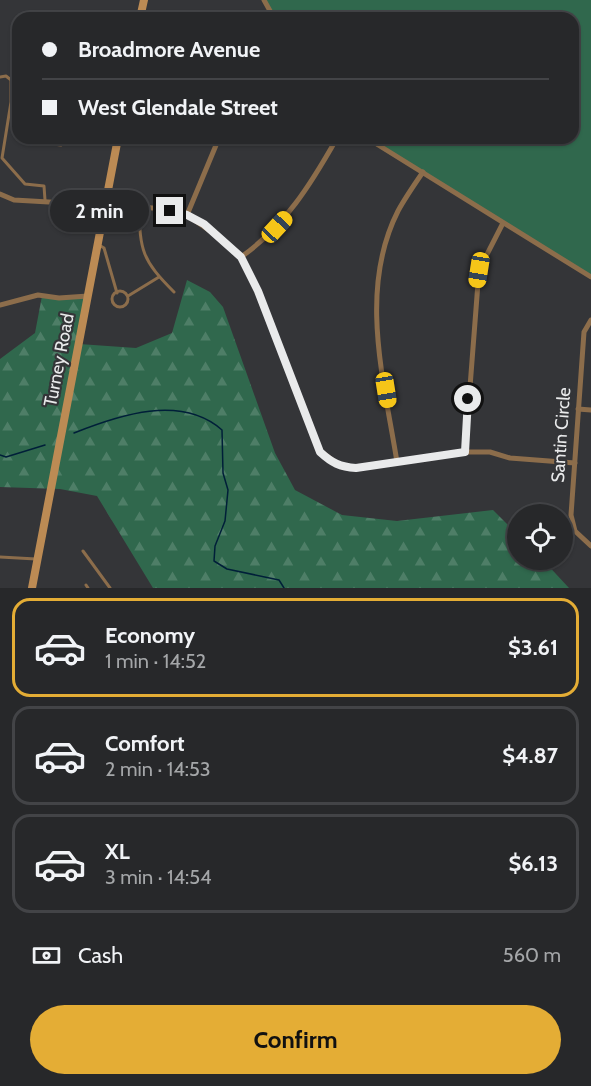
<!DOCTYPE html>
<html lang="en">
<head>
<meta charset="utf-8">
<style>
  :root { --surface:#27282a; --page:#2f3032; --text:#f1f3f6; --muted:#a4a6a8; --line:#434447; --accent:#e4ad35 }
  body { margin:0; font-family:Cabin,sans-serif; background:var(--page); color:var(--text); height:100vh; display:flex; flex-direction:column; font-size:22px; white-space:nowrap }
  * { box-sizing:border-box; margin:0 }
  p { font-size:20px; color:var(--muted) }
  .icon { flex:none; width:33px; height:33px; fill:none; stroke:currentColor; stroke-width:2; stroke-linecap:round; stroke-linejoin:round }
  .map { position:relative; height:588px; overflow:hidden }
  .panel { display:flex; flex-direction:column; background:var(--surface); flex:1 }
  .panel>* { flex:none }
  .guide { position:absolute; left:12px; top:12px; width:567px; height:132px; border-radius:18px; box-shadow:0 2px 4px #0004,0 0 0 2px var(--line); display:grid; align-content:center; height:132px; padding:0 30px; background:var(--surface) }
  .fabs { position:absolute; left:507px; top:504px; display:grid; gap:12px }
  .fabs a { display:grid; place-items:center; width:66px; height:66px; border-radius:50%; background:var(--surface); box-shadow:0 2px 4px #0004,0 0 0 2px var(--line); font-size:30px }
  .end { position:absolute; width:27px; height:27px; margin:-14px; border:8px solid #e9eaeb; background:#111; box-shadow:0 0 0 3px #111 }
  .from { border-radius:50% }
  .bubble { position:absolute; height:42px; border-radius:21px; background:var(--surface); box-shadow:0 2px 4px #0004,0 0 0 2px var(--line); font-size:20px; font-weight:800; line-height:42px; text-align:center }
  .car { position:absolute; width:18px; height:36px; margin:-18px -9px; border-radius:8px; box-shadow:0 0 4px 2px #0007; background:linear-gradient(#f5c518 24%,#345 0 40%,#f5c518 0 76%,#345 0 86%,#f5c518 0) }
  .guide b { display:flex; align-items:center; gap:21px; height:57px; font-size:22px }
  .guide b+b { border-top:2px solid var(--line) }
  .guide i { width:15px; height:15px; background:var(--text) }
  ul { padding:10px 0 0; list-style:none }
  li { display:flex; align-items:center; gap:18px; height:99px; margin:0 12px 9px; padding:0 18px; border:3px solid var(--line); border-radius:18px }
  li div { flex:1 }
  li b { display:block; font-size:22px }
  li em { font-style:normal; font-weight:800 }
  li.current { border-color:var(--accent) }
  li>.icon { width:54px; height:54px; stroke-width:1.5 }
  .pay { display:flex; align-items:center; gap:15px; height:66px; padding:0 30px; font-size:22px }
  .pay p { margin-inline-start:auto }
  .primary-button { display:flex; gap:12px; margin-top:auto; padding:12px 30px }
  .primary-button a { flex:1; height:69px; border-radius:36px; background:var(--accent); color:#111; font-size:24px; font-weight:800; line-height:69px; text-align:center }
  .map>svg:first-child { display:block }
  .forest { fill:url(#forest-firs) }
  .park { fill:#30684d }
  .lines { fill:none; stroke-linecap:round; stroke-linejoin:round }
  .stream { stroke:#001f39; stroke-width:1.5 }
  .lane { stroke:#8c6d4b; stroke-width:3 }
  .street { stroke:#8c6d4b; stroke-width:5 }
  .secondary { stroke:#bc8b54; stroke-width:8 }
  .route { stroke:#e9eaeb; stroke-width:8 }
  .labels { text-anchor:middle; stroke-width:4.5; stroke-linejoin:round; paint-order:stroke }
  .street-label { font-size:18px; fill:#e9eaeb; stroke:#343538 }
</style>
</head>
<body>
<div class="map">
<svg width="591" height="588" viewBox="0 0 591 588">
  <defs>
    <pattern id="forest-firs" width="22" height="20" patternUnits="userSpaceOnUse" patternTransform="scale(1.5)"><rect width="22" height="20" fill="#30684d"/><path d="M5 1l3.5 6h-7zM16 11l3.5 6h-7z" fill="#4e7e67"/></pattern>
  </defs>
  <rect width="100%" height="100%" fill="#343538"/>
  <polygon class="forest" points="187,280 210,292 223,307 275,453 295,490 342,515 397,521 493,510 517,534 518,560 543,560 569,588 153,588 97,496 60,489 0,487 0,359 35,333 42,296 88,296 79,344 136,348 172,333"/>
  <polygon class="park" points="266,0 591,0 591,278 363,138 573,138 573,18 276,18"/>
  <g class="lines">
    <g class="stream">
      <path d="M74,433C119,415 181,394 222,430L223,473L228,490L225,521L215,546L214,561L227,569L279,580L284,588"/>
      <polyline points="0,455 6,457 45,445"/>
    </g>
    <g class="lane">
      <polyline points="0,77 6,76 11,80 11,102 2,158 25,184 44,186 45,200"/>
      <polyline points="45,138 53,144 61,145 70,138"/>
      <path d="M139,207C140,251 142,260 174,292"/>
      <polyline points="99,245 104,248 117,293"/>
      <circle cx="120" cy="299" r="8"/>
      <polyline points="128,296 159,277"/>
      <polyline points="83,551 110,588"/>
      <polyline points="0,557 36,559"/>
      <polyline points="86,585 88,588"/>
    </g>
    <g class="street">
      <polyline points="264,0 274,18"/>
      <polyline points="367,138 591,277"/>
      <polyline points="0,194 14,200 153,208 187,215 223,240 241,257 258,291 320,451 342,467 356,468 465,452 490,452 510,458 575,463"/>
      <polyline points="187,215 219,138"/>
      <path d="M241,257C285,226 311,184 337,138"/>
      <polyline points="0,305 38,295 59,298 88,296"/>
      <polyline points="591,320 584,332 571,515 575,531 591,546"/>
      <polyline points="578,409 591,410"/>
      <polyline points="465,452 479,270 503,223"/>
      <path d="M397,462C384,380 358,290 398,211C405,198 414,185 423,172"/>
    </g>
    <g class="secondary">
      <polyline points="140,18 144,0"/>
      <polyline points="32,588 118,138"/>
    </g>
  </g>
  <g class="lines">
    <path class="route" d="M170,211L187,215L204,224L241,257L258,291L320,452C332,463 340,467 356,468L465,452L468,399"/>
  </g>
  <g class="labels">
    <g class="street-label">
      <text transform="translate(59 360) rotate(-79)" y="6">Turney Road</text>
      <text transform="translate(561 435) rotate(-86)" y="6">Santin Circle</text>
    </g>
  </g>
</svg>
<div class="fabs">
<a><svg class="icon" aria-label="locate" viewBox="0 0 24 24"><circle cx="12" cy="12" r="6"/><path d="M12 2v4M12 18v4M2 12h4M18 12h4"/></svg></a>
</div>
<i class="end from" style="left:468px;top:399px"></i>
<i class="end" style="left:170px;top:211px"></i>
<div class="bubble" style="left:50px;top:190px;width:99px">2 min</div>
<i class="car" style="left:277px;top:227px;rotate:43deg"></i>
<i class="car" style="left:479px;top:270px;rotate:189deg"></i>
<i class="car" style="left:386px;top:390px;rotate:171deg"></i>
<div class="guide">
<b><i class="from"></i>Broadmore Avenue</b>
<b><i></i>West Glendale Street</b>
</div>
</div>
<section class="panel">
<ul>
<li class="current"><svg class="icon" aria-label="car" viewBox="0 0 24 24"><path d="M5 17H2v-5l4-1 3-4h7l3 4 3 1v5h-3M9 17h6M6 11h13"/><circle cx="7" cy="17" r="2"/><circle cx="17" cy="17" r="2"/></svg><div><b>Economy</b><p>1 min · 14:52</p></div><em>$3.61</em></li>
<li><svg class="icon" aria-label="car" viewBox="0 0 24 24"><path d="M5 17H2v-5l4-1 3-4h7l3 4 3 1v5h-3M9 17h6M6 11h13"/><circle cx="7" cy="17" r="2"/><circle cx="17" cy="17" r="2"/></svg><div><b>Comfort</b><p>2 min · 14:53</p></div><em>$4.87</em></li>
<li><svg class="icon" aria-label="car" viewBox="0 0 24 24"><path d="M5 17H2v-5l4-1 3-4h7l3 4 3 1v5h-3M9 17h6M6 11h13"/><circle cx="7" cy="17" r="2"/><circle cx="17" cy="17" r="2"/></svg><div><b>XL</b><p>3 min · 14:54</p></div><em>$6.13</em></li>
</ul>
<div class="pay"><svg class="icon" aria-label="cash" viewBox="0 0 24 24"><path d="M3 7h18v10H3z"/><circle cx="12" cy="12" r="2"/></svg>Cash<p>560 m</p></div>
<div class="primary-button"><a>Confirm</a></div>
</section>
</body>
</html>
